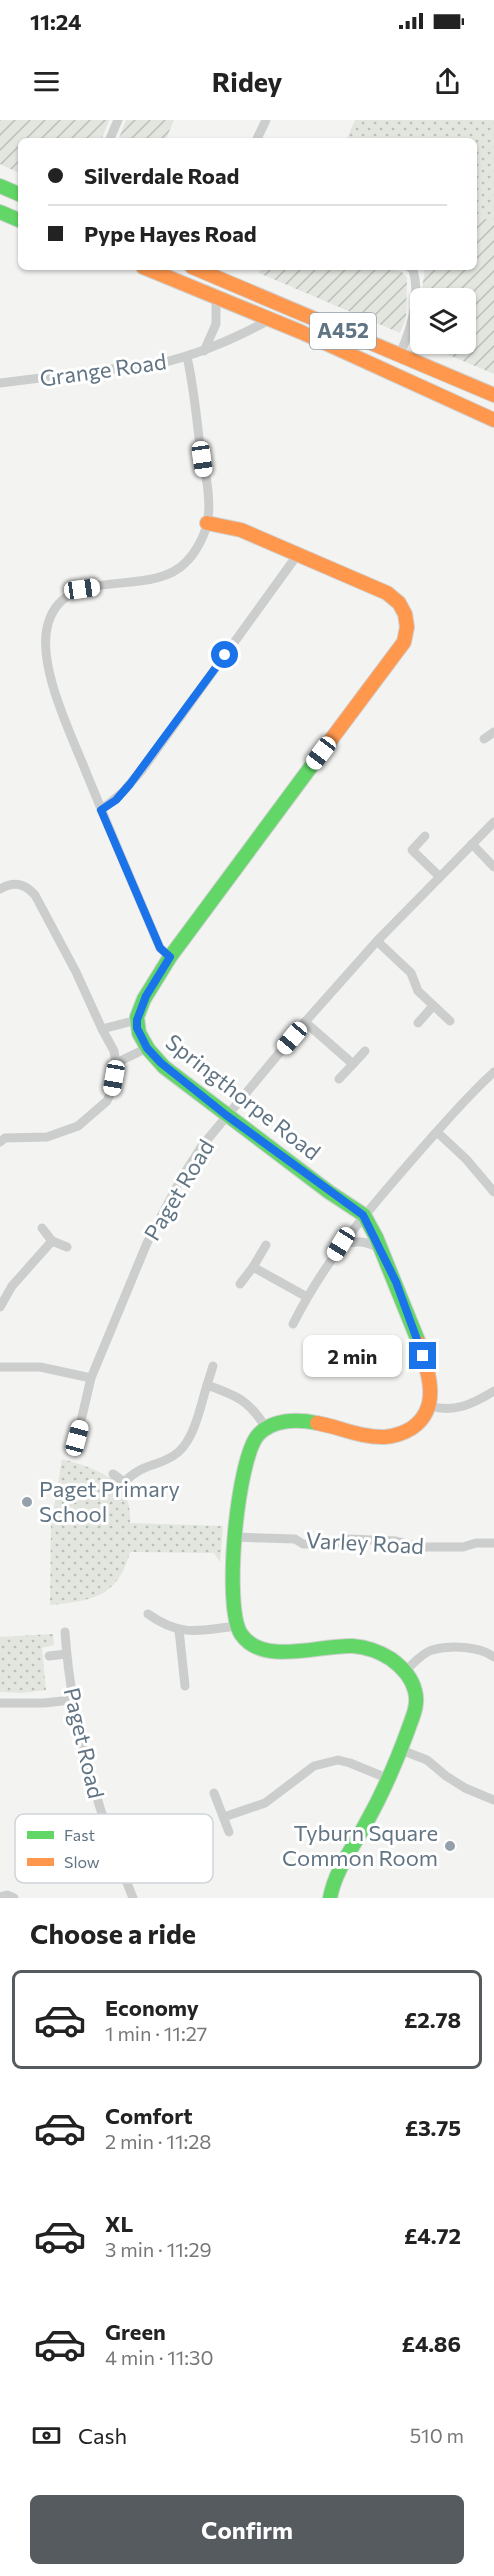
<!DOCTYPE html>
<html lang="en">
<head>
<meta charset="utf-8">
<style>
  :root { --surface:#fff; --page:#f2f2f2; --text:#222; --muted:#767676; --line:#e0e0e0; --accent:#555b5f }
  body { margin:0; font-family:Commissioner,sans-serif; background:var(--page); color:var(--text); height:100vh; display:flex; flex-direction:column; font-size:22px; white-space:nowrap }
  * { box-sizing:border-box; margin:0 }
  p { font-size:20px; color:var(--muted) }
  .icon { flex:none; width:33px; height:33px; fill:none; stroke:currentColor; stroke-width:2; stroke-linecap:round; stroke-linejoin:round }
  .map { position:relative; height:1778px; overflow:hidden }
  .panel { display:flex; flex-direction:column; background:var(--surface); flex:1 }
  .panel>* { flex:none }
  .hud { position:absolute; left:18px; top:18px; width:459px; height:132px; border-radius:9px; box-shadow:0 2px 4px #0004; display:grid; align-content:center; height:132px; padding:0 30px; background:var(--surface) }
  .fabs { position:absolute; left:410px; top:168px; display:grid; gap:12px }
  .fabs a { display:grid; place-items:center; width:66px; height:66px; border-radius:9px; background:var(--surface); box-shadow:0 2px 4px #0004; font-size:30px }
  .end { position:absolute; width:27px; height:27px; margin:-14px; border:8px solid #1a73e8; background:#fff; box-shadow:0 0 0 3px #fff }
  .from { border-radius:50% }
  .bubble { position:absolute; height:42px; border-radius:9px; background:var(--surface); box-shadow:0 2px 4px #0004; font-size:20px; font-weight:700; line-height:42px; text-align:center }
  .car { position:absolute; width:18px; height:36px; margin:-18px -9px; border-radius:8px; box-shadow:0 0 4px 2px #0007; background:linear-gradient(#fff 24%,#345 0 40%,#fff 0 76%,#345 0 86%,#fff 0) }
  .hud b { display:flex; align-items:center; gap:21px; height:57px; font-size:22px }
  .hud b+b { border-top:2px solid var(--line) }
  .hud i { width:15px; height:15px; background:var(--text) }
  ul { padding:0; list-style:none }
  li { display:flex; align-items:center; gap:18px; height:99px; margin:0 12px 9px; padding:0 18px; border:3px solid transparent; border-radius:9px }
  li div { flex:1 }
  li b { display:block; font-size:22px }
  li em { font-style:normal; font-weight:700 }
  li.selected { border-color:var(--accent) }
  li>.icon { width:54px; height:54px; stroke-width:1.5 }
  h2 { padding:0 30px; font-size:27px; line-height:72px }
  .pay { display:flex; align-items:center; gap:15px; height:66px; padding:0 30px; font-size:22px }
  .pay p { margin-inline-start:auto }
  .action { display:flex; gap:12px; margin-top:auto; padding:12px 30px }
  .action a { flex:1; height:69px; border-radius:9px; background:var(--accent); color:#fff; font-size:24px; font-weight:700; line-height:69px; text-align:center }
  .status { display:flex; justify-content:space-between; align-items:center; height:42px; padding:0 30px; background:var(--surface); direction:ltr }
  .status svg { height:16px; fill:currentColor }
  header { display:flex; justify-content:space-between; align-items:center; height:78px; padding:0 30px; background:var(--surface); font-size:27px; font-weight:700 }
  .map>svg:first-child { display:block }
  .grass { fill:url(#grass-dots) }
  .garden { fill:url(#garden-furrows) }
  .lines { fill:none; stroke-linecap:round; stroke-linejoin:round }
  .fast-casing { stroke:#cfd1d1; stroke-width:16 }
  .slow-casing { stroke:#cfd1d1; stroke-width:16 }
  .street { stroke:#cccece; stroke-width:9 }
  .fast { stroke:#63d668; stroke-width:14 }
  .slow { stroke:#ff974d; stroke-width:14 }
  .route { stroke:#1a73e8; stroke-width:8 }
  .poi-dot { fill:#94a0aa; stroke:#fff; stroke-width:2 }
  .labels { text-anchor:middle; stroke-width:6; stroke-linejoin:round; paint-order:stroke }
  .shield { fill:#fff; stroke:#909ea8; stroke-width:1.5 }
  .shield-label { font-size:21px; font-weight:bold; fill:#617483 }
  .street-label { font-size:22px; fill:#617483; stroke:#fff }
  .poi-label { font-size:22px; fill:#617483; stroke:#fff; text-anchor:start }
  .key { fill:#fff; stroke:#d0d5da; stroke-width:1.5 }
  .key-label { font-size:16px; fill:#617483 }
</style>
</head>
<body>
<div class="status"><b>11:24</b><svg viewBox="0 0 49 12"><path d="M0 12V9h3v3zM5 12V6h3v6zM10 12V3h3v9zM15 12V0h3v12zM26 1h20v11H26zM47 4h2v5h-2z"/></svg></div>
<header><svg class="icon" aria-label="menu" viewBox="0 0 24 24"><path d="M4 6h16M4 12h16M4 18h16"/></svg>Ridey<svg class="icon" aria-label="share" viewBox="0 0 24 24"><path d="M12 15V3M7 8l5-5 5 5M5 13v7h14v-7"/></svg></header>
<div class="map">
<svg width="494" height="1778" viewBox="0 0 494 1778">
  <defs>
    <pattern id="grass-dots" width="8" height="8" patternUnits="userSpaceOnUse" patternTransform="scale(1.5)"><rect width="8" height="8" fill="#e2e6df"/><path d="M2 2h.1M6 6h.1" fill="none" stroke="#bbbfba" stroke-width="1.8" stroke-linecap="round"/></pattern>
    <pattern id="garden-furrows" width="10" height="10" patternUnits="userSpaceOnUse" patternTransform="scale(1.5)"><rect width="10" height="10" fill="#e2e6df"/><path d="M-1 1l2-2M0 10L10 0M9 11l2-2" fill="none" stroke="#bbbfba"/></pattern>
  </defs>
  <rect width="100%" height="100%" fill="#f3f3f1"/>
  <g class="grass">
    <polygon points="355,0 494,0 494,102 474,94 474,21 346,21"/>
    <path d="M62,1339C97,1349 133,1359 130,1403L223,1406L220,1442L214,1433L130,1432C118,1477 92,1481 50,1485L51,1406Z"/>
    <polygon points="53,1514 54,1525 42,1528 46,1570 22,1573 0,1572 0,1517"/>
  </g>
  <g class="garden">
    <polygon points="0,0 109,0 101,21 21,21 21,54 0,44"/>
    <polygon points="126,0 174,0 165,21 118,21"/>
    <polygon points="474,94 494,102 494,254 425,225 465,224 465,178 421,178 425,147 474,147"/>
    <polygon points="261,147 387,147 388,149 401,151 407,158 406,198 400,213 259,153"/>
  </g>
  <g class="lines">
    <g class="fast-casing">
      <g id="fast">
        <polyline points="0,66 21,75"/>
        <polyline points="0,92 21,101"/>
        <polyline points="330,621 170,837 144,879 137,897 139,913 148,929 164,947 329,1072 364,1095 376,1117 419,1223"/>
        <path d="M317,1303C297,1299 272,1299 258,1315C237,1339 223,1487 241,1514C263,1547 322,1524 353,1526C367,1527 380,1532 391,1539C402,1547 412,1558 415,1571C419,1585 412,1598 408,1610C396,1643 382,1675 365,1705C352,1729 335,1751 330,1778"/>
      </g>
    </g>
    <g class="slow-casing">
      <g id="slow">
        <polyline points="143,147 301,212 494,300"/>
        <polyline points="192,147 494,275"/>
        <polyline points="207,403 241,410 387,473 399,483 405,494 407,507 404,522 330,621"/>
        <path d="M317,1303C339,1307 362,1318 385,1317C395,1316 404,1313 412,1308C442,1287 428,1252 419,1223"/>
      </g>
    </g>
    <g class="street">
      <polyline points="109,21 118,0"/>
      <polyline points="256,21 266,0"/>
      <polyline points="204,231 216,204 216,176"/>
      <path d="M400,234C411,209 421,177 413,150L409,147"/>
      <path d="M0,263L161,243C200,234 234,219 269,200"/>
      <polyline points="484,619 494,612"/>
      <polyline points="101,690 123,672 142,650 298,434"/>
      <polyline points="425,716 412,730 440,757"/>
      <polyline points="472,724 494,747"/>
      <path d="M0,769C14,761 24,763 35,775L76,852L102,909L137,900"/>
      <polyline points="377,821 411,853 418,871 450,901"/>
      <path d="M170,837L160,828C135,769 110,711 86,652C71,614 36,544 48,504C65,443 150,479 185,443C195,434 204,417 207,404C213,380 203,342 199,318C196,291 193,263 187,237"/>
      <polyline points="305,902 353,944 365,931"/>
      <polyline points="418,903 433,886"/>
      <polyline points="102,909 114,931 116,943"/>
      <polyline points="339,959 353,944"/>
      <polyline points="437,1012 466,1039 494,1072"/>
      <polyline points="0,1022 5,1018 47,1017 78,1006 107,981 112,970 116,943 147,928"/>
      <polyline points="42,1108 52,1121"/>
      <path d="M341,1124C356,1121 366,1120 380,1129"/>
      <polyline points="253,1147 266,1125"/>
      <polyline points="240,1164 253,1147 307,1177"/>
      <polyline points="0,1187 12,1166 52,1121 67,1127"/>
      <path d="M293,1204C327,1137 369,1089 418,1033C443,1005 466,977 494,952"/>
      <polyline points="0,1247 40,1247 91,1258"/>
      <polyline points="207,1265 213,1246"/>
      <path d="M430,1286C454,1293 473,1284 494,1271"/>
      <polyline points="77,1318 91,1258 147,1123 181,1059 202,1026 305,902 377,821 494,702"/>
      <path d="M113,1354L124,1362C144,1343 153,1348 173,1336C194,1324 200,1287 207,1265C237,1276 249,1280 266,1308"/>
      <polyline points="124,1362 129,1373"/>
      <polyline points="235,1417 295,1419 303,1424 332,1425 350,1419 396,1421 420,1427 463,1427 476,1423 494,1423"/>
      <path d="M148,1494C180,1517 199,1511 236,1506"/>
      <polyline points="179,1510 185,1566"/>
      <path d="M65,1512C71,1604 98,1693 133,1778"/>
      <polyline points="49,1536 66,1534"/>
      <path d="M405,1551C413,1544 422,1533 432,1530C450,1525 480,1526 494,1537"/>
      <polyline points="0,1583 44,1583 71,1580"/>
      <polyline points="401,1630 427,1640 446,1656 465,1668 494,1680"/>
      <polyline points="214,1673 229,1712"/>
      <polyline points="224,1697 265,1683 314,1646 338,1640 350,1643 389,1659"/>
      <polyline points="0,1777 7,1775 14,1778"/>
    </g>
    <use href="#fast" class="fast"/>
    <use href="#slow" class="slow"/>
  </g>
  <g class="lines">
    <polyline class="route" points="225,535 130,664 116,680 101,690 160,828 170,837 146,876 137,900 137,908 147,928 161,943 226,995 363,1095 396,1162 423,1236"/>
  </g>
  <g class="poi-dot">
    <circle cx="27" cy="1382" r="6"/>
    <circle cx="450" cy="1726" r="6"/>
  </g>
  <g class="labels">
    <rect class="shield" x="310" y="193" width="66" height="36" rx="4.5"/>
    <g class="shield-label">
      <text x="343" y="218">A452</text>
    </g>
    <g class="street-label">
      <text transform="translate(103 250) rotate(-8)" y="8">Grange Road</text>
      <text transform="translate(243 977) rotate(38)" y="8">Springthorpe Road</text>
      <text transform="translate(179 1070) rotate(-59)" y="8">Paget Road</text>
      <text transform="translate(365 1423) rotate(3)" y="8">Varley Road</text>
      <text transform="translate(84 1623) rotate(77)" y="8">Paget Road</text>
    </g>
    <g class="poi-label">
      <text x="39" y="1377">Paget Primary<tspan x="39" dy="25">School</tspan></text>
      <text x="438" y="1721" text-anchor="end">Tyburn Square<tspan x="438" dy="25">Common Room</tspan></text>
    </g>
  </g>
  <rect x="15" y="1694" width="198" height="69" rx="9" class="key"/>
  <rect x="27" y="1711" width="27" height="8" fill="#63d668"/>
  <rect x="27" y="1738" width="27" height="8" fill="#ff974d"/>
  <g class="key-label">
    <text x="64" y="1721">Fast</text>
    <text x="64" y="1748">Slow</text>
  </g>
</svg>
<div class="fabs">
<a><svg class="icon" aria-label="layers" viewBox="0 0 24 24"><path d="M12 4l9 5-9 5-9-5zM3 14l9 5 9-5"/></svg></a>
</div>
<i class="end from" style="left:225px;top:535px"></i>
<i class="end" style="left:423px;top:1236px"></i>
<div class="bubble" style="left:303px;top:1215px;width:99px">2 min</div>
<i class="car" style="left:202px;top:339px;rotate:172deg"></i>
<i class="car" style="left:82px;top:469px;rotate:82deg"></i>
<i class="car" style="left:321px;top:633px;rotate:217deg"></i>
<i class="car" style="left:292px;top:918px;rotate:220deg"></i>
<i class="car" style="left:114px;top:958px;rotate:190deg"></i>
<i class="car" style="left:341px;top:1124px;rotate:212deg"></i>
<i class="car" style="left:77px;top:1318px;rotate:15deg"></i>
<div class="hud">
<b><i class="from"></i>Silverdale Road</b>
<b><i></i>Pype Hayes Road</b>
</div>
</div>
<section class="panel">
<h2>Choose a ride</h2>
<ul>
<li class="selected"><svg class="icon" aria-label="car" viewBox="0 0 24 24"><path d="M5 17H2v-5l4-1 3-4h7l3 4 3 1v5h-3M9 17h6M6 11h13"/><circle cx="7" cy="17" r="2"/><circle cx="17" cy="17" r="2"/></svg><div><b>Economy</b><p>1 min · 11:27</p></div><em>£2.78</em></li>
<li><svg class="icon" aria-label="car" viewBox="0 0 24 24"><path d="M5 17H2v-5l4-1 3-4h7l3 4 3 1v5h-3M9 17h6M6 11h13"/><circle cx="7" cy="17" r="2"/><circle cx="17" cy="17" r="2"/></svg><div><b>Comfort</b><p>2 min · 11:28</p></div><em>£3.75</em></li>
<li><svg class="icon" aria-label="car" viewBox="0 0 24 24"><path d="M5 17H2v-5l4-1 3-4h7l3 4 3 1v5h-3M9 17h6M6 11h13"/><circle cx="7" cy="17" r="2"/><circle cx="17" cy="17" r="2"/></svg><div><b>XL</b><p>3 min · 11:29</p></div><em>£4.72</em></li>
<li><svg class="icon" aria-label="car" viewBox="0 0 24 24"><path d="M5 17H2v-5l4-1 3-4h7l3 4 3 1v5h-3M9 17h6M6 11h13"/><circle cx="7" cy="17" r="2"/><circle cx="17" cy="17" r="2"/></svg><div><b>Green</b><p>4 min · 11:30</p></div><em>£4.86</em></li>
</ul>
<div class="pay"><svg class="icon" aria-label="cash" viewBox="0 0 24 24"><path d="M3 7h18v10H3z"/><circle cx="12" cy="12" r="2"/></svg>Cash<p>510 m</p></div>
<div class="action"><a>Confirm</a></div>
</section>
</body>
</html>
